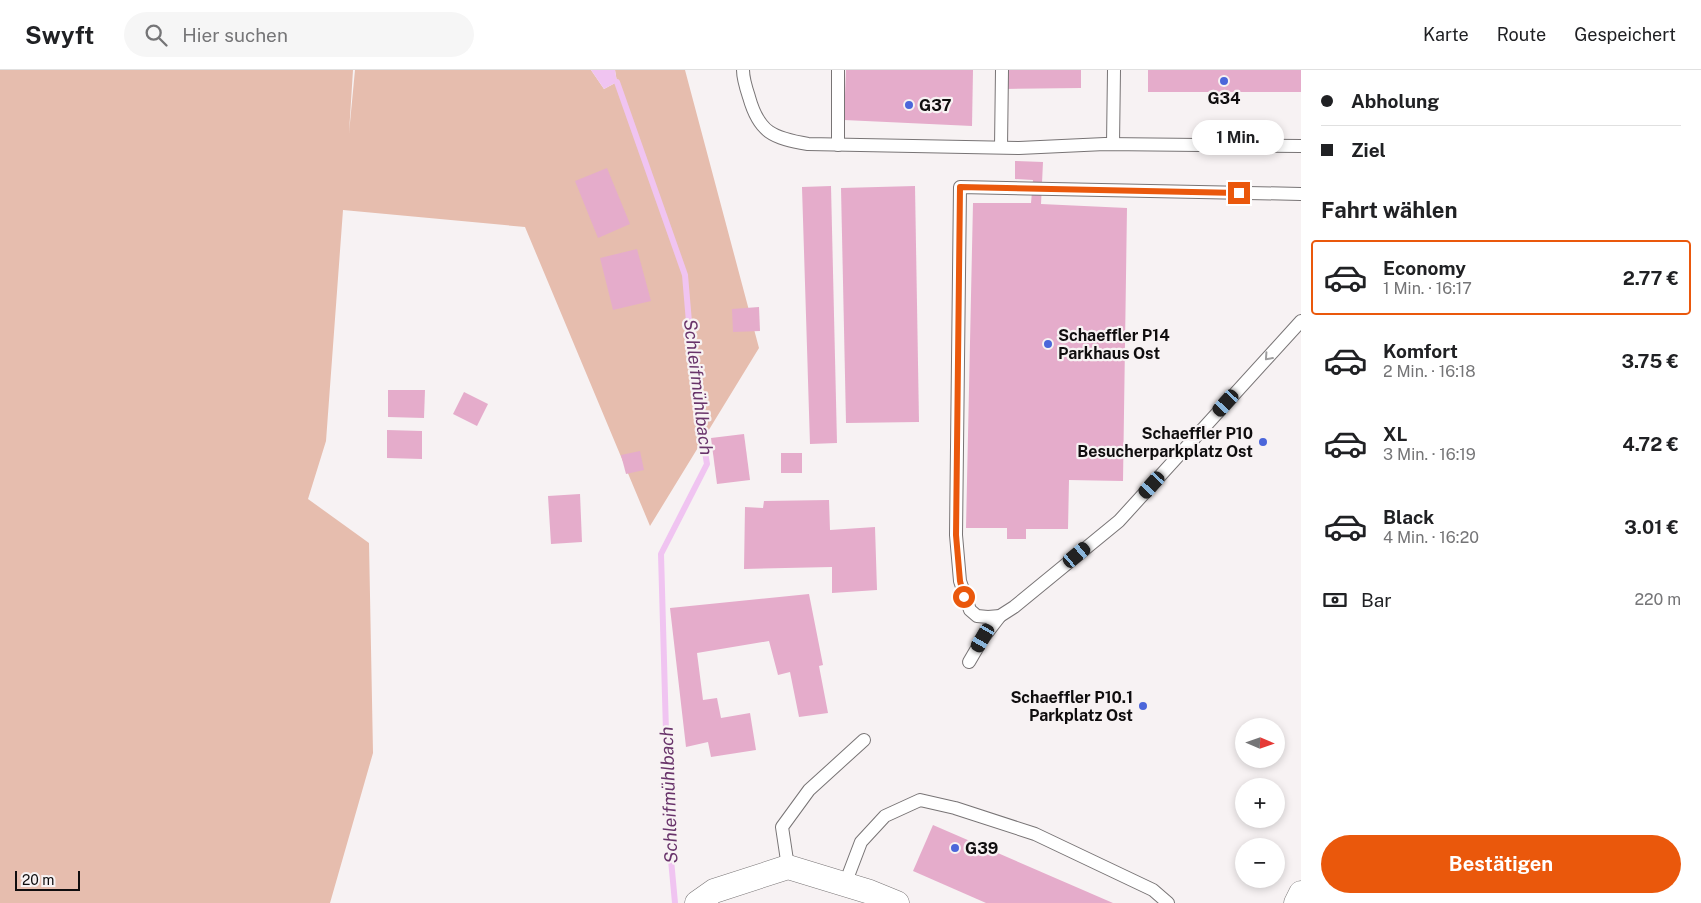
<!DOCTYPE html>
<html lang="de">
<head>
<meta charset="utf-8">
<style>
  :root { --surface:#fff; --page:#f6f6f6; --text:#202124; --muted:#757577; --line:#e0e0e0; --accent:#ea580c }
  body { margin:0; font-family:"Public Sans",sans-serif; background:var(--page); color:var(--text); height:100vh; display:flex; flex-direction:column; font-size:19px; white-space:nowrap }
  * { box-sizing:border-box; margin:0 }
  p { font-size:16px; color:var(--muted) }
  .icon { flex:none; width:28px; height:28px; fill:none; stroke:currentColor; stroke-width:2; stroke-linecap:round; stroke-linejoin:round }
  .map { position:relative; flex:1; overflow:hidden }
  .details { display:flex; flex-direction:column; background:var(--surface); width:400px }
  .details>* { flex:none }
  .hud { display:grid; align-content:center; height:110px; padding:0 20px; background:var(--surface) }
  .needle { width:32px; rotate:92deg }
  .fabs { position:absolute; left:1235px; top:648px; display:grid; gap:10px }
  .fabs a { display:grid; place-items:center; width:50px; height:50px; border-radius:50%; background:var(--surface); box-shadow:0 2px 8px #0003; font-size:25px }
  .scale { position:absolute; left:15px; bottom:12px; width:65px; box-sizing:border-box; padding-left:5px; border:2px solid #0f0d0e; border-top:0; font-size:14px; line-height:18px; white-space:nowrap; color:#0f0d0e; -webkit-text-stroke:4px #f7f2f3; paint-order:stroke }
  .end { position:absolute; width:22px; height:22px; margin:-11px; border:6px solid #ea580c; background:#fff; box-shadow:0 0 0 2px #fff }
  .from { border-radius:50% }
  .bubble { position:absolute; height:35px; border-radius:18px; background:var(--surface); box-shadow:0 2px 8px #0003; font-size:16px; font-weight:700; line-height:35px; text-align:center }
  .car { position:absolute; width:15px; height:30px; margin:-15px -8px; border-radius:6px; box-shadow:0 0 4px 1px #0007; background:linear-gradient(#222 24%,#8ab4d8 0 40%,#222 0 76%,#8ab4d8 0 86%,#222 0) }
  .hud b { display:flex; align-items:center; gap:18px; height:48px; font-size:19px }
  .hud b+b { border-top:1px solid var(--line) }
  .hud i { width:12px; height:12px; background:var(--text) }
  ul { padding:0; list-style:none }
  li { display:flex; align-items:center; gap:15px; height:75px; margin:0 10px 8px; padding:0 10px; border:2px solid transparent; border-radius:5px }
  li div { flex:1 }
  li b { display:block; font-size:19px }
  li em { font-style:normal; font-weight:700 }
  li.selected { border-color:var(--accent) }
  li>.icon { width:45px; height:45px; stroke-width:1.5 }
  h2 { padding:0 20px; font-size:22px; line-height:60px }
  .pay { display:flex; align-items:center; gap:12px; height:55px; padding:0 20px; font-size:19px }
  .pay p { margin-inline-start:auto }
  .button { display:flex; gap:10px; margin-top:auto; padding:10px 20px }
  .button a { flex:1; height:58px; border-radius:30px; background:var(--accent); color:#fff; font-size:20px; font-weight:700; line-height:58px; text-align:center }
  header { display:flex; align-items:center; gap:30px; box-sizing:border-box; height:70px; padding:0 25px; background:var(--surface); border-bottom:1px solid var(--line) }
  header strong { font-size:24px }
  nav { display:flex; gap:28px; margin-inline-start:auto; font-size:18px }
  .search { width:350px; height:45px; background:var(--page); display:flex; align-items:center; gap:12px; box-sizing:border-box; padding:0 18px; border-radius:28px; color:var(--muted); font-size:19px }
  main { display:flex; flex:1; min-height:0 }
  .map>svg:first-child { display:block }
  .green { fill:#e6bdae }
  .water { fill:#f0c4f1 }
  .lines { fill:none; stroke-linecap:round; stroke-linejoin:round }
  .stream { stroke:#f0c4f1; stroke-width:6 }
  .building { fill:#e5accb }
  .service-casing { stroke:#787475; stroke-width:14 }
  .minor-casing { stroke:#787475; stroke-width:25 }
  .service { stroke:#fff; stroke-width:12 }
  .minor { stroke:#fff; stroke-width:24 }
  .oneway { stroke:#9f9e9f }
  .route { stroke:#ea580c; stroke-width:6 }
  .poi-dot { fill:#4b66da; stroke:#f7f2f3; stroke-width:2 }
  .labels { text-anchor:middle; stroke-width:4.5; stroke-linejoin:round; paint-order:stroke }
  .poi-label { font-size:16px; font-weight:bold; fill:#0f0d0e; stroke:#f7f2f3; text-anchor:start }
  .water-label { font-size:18px; font-style:italic; fill:#68336a; stroke:#f7f2f3 }
</style>
</head>
<body>
<header>
<strong>Swyft</strong>
<div class="search"><svg class="icon" aria-label="search" viewBox="0 0 24 24"><circle cx="10" cy="10" r="6"/><path d="M15 15l6 6"/></svg>Hier suchen</div>
<nav><a>Karte</a><a>Route</a><a>Gespeichert</a></nav>
</header>
<main>
<div class="map">
<svg width="1301" height="833" viewBox="0 0 1301 833">
  <rect width="100%" height="100%" fill="#f7f2f3"/>
  <polygon class="green" points="0,0 353,0 349,63 355,0 591,0 604,19 617,12 615,0 685,0 759,278 650,456 525,157 343,140 326,371 308,429 369,473 373,683 330,833 0,833"/>
  <polygon class="water" points="591,0 615,0 617,12 604,19"/>
  <g class="lines">
    <polyline class="stream" points="617,12 685,205 695,323 707,394 661,484 669,768 675,833"/>
  </g>
  <g class="building">
    <polygon points="846,0 973,0 972,56 844,50"/>
    <polygon points="1004,0 1081,0 1081,18 1004,19"/>
    <rect x="1148" y="0" width="153" height="22"/>
    <polygon points="1015,91 1043,92 1041,134 1127,138 1123,411 1069,410 1068,459 1026,459 1026,469 1007,469 1007,458 966,458 973,133 1031,133 1033,110 1015,109"/>
    <polygon points="607,98 630,154 598,168 575,111"/>
    <polygon points="831,116 837,373 810,374 802,117"/>
    <polygon points="915,116 919,352 846,353 841,118"/>
    <polygon points="637,179 651,231 613,240 600,188"/>
    <polygon points="759,237 760,261 733,262 732,239"/>
    <polygon points="388,320 425,320 424,348 388,347"/>
    <polygon points="464,322 488,334 477,356 453,344"/>
    <polygon points="387,360 422,361 422,389 387,388"/>
    <polygon points="744,364 750,410 717,414 711,368"/>
    <polygon points="640,381 644,400 626,404 621,385"/>
    <rect x="781" y="383" width="21" height="20"/>
    <polygon points="580,424 582,472 551,474 548,426"/>
    <polygon points="829,430 830,460 875,457 877,520 832,523 832,497 744,499 745,437 763,438 764,431"/>
    <polygon points="809,524 823,595 819,596 828,643 799,647 790,602 778,605 769,571 697,583 703,630 717,628 721,648 750,643 756,680 711,687 708,672 686,677 670,538"/>
    <polygon points="933,755 1113,833 986,833 913,801"/>
  </g>
  <g class="lines">
    <g class="service-casing">
      <g id="service">
        <path d="M743,0C743,9 746,18 749,27C759,63 773,68 808,74L1019,78L1105,74L1301,76"/>
        <polyline points="838,0 838,75"/>
        <polyline points="1113,74 1114,0"/>
        <polyline points="1001,77 1002,0"/>
        <polyline points="1301,124 960,117 956,465 960,511 970,540 977,546 988,547 1000,546 1014,537 1119,451 1301,251"/>
        <polyline points="969,592 983,568 1000,546"/>
        <polyline points="788,797 782,757 809,720 864,670"/>
        <polyline points="845,814 861,772 885,746 920,730 955,738 1035,764 1153,820 1168,833"/>
      </g>
    </g>
    <g class="minor-casing">
      <g id="minor">
        <polyline points="697,833 714,821 788,797 870,822 897,833"/>
        <polyline points="1296,833 1301,823"/>
      </g>
    </g>
    <use href="#service" class="service"/>
    <use href="#minor" class="minor"/>
  </g>
  <defs><path id="oneway-chevron" d="M-2-3.5L2.5 0L-2 3.5" fill="none" stroke-width="1.6" stroke-linecap="round" stroke-linejoin="round" transform="scale(1.25)"/></defs>
  <use class="oneway" href="#oneway-chevron" transform="translate(1268 287) rotate(132)"/>
  <g class="lines">
    <polyline class="route" points="964,527 960,511 956,465 960,117 1239,123"/>
  </g>
  <g class="poi-dot">
    <circle cx="1224" cy="11" r="5"/>
    <circle cx="909" cy="35" r="5"/>
    <circle cx="1048" cy="274" r="5"/>
    <circle cx="1263" cy="372" r="5"/>
    <circle cx="1143" cy="636" r="5"/>
    <circle cx="955" cy="778" r="5"/>
  </g>
  <g class="labels">
    <g class="poi-label">
      <text x="1224" y="34" text-anchor="middle">G34</text>
      <text x="919" y="41">G37</text>
      <text x="1058" y="271">Schaeffler P14<tspan x="1058" dy="18">Parkhaus Ost</tspan></text>
      <text x="1253" y="369" text-anchor="end">Schaeffler P10<tspan x="1253" dy="18">Besucherparkplatz Ost</tspan></text>
      <text x="1133" y="633" text-anchor="end">Schaeffler P10.1<tspan x="1133" dy="18">Parkplatz Ost</tspan></text>
      <text x="965" y="784">G39</text>
    </g>
    <g class="water-label">
      <text transform="translate(698 317) rotate(83)" y="6">Schleifmühlbach</text>
      <text transform="translate(669 725) rotate(-92)" y="6">Schleifmühlbach</text>
    </g>
  </g>
</svg>
<div class="fabs">
<a><svg class="needle" viewBox="-14 -14 28 28"><path d="M0-13l5 13h-10z" fill="#e53935"/><path d="M0 13l5-13h-10z" fill="#757577"/></svg></a>
<a>+</a>
<a>−</a>
</div>
<div class="scale">20 m</div>
<i class="end from" style="left:964px;top:527px"></i>
<i class="end" style="left:1239px;top:123px"></i>
<div class="bubble" style="left:1192px;top:50px;width:92px">1 Min.</div>
<i class="car" style="left:1226px;top:333px;rotate:222deg"></i>
<i class="car" style="left:1152px;top:415px;rotate:222deg"></i>
<i class="car" style="left:1077px;top:485px;rotate:50deg"></i>
<i class="car" style="left:983px;top:568px;rotate:210deg"></i>
</div>
<section class="details">
<div class="hud">
<b><i class="from"></i>Abholung</b>
<b><i></i>Ziel</b>
</div>
<h2>Fahrt wählen</h2>
<ul>
<li class="selected"><svg class="icon" aria-label="car" viewBox="0 0 24 24"><path d="M5 17H2v-5l4-1 3-4h7l3 4 3 1v5h-3M9 17h6M6 11h13"/><circle cx="7" cy="17" r="2"/><circle cx="17" cy="17" r="2"/></svg><div><b>Economy</b><p>1 Min. · 16:17</p></div><em>2.77 €</em></li>
<li><svg class="icon" aria-label="car" viewBox="0 0 24 24"><path d="M5 17H2v-5l4-1 3-4h7l3 4 3 1v5h-3M9 17h6M6 11h13"/><circle cx="7" cy="17" r="2"/><circle cx="17" cy="17" r="2"/></svg><div><b>Komfort</b><p>2 Min. · 16:18</p></div><em>3.75 €</em></li>
<li><svg class="icon" aria-label="car" viewBox="0 0 24 24"><path d="M5 17H2v-5l4-1 3-4h7l3 4 3 1v5h-3M9 17h6M6 11h13"/><circle cx="7" cy="17" r="2"/><circle cx="17" cy="17" r="2"/></svg><div><b>XL</b><p>3 Min. · 16:19</p></div><em>4.72 €</em></li>
<li><svg class="icon" aria-label="car" viewBox="0 0 24 24"><path d="M5 17H2v-5l4-1 3-4h7l3 4 3 1v5h-3M9 17h6M6 11h13"/><circle cx="7" cy="17" r="2"/><circle cx="17" cy="17" r="2"/></svg><div><b>Black</b><p>4 Min. · 16:20</p></div><em>3.01 €</em></li>
</ul>
<div class="pay"><svg class="icon" aria-label="cash" viewBox="0 0 24 24"><path d="M3 7h18v10H3z"/><circle cx="12" cy="12" r="2"/></svg>Bar<p>220 m</p></div>
<div class="button"><a>Bestätigen</a></div>
</section>
</main>
</body>
</html>
